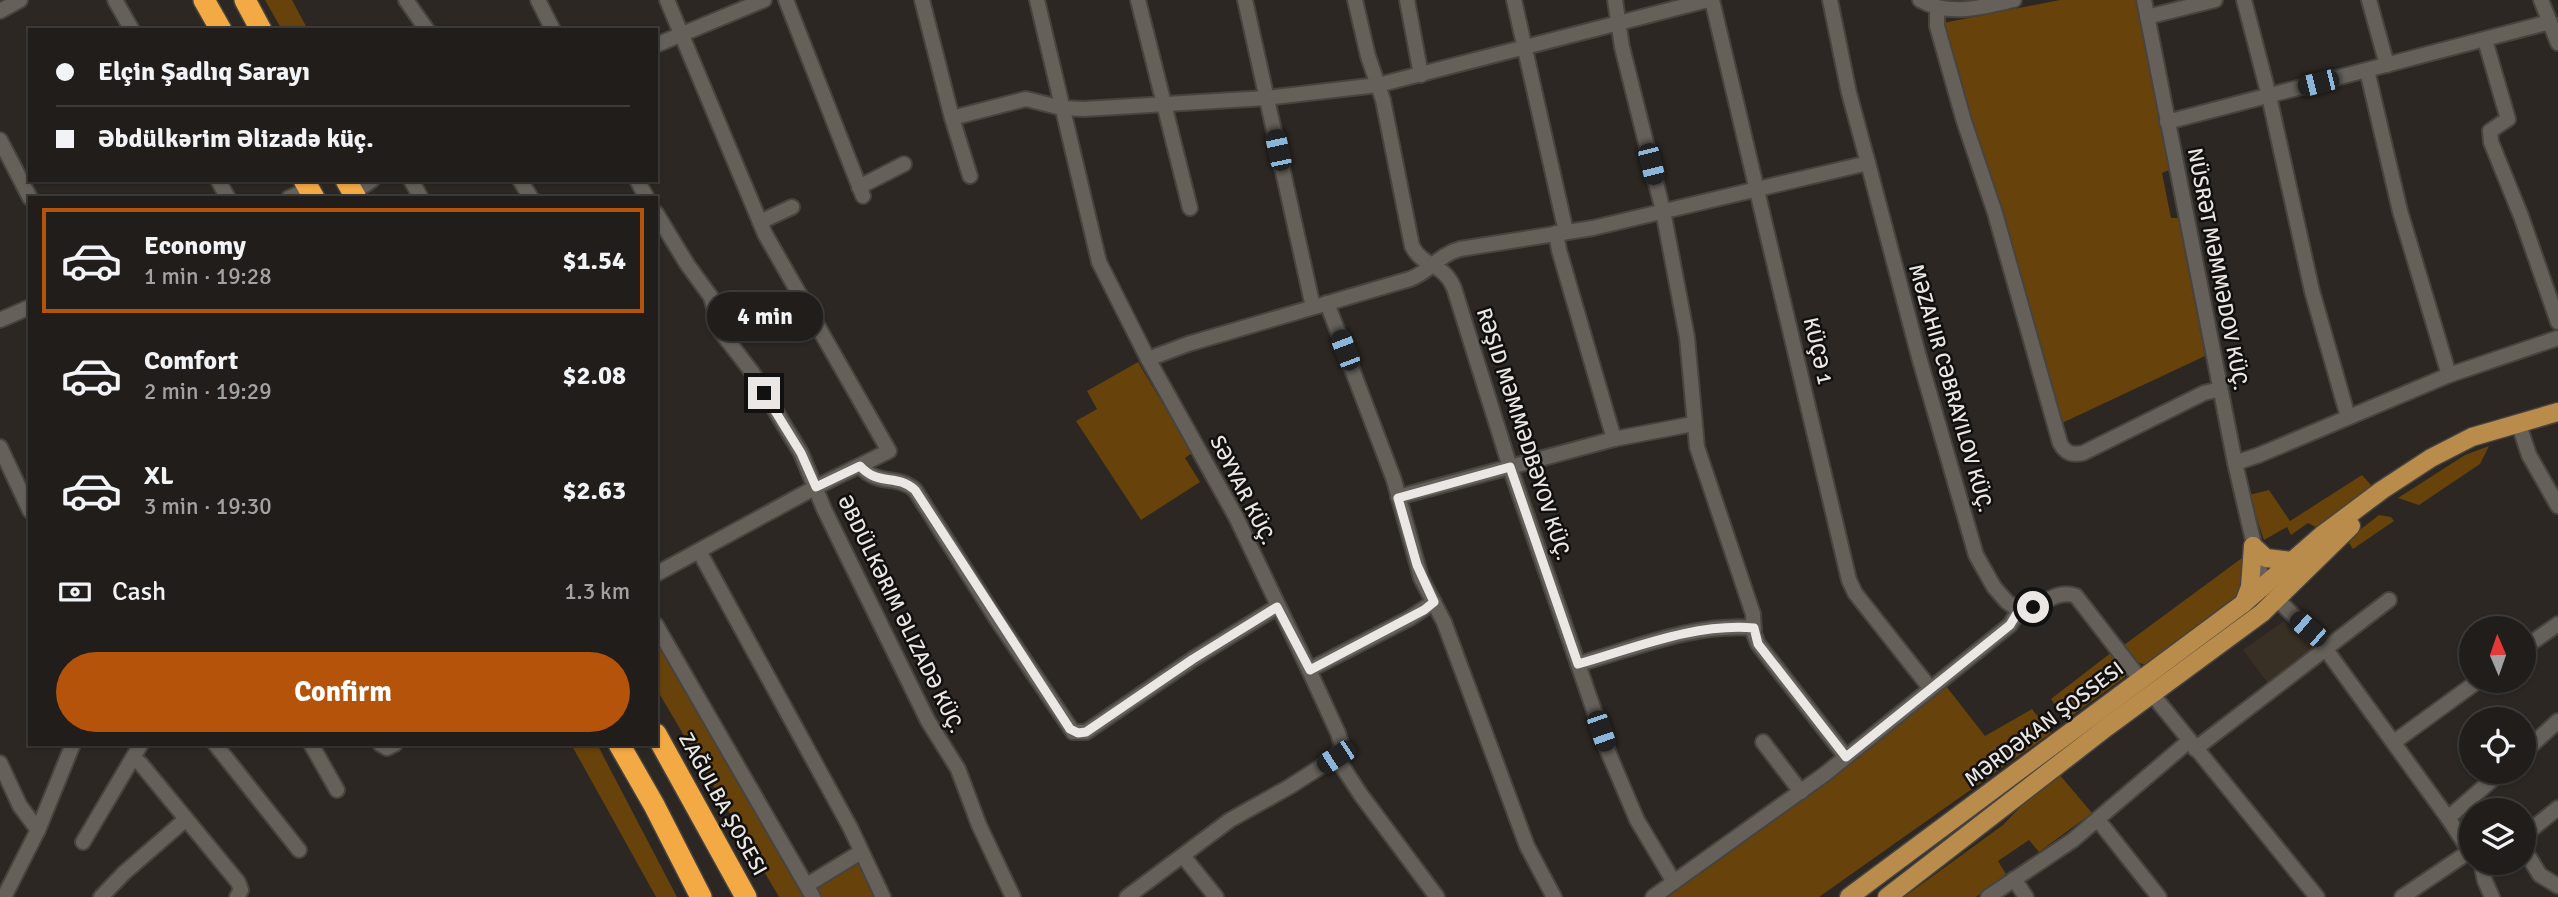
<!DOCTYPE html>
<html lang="en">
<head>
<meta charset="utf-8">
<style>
  :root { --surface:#211d1a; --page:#292623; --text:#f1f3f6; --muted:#a2a2a2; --line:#3e3b39; --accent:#b45309 }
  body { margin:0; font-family:Signika,sans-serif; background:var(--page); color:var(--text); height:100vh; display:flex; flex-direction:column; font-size:26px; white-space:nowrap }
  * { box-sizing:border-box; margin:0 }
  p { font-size:23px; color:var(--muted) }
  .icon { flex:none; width:38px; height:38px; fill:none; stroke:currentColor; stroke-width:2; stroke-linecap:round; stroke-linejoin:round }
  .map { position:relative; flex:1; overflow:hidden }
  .details { position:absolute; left:28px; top:196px; width:630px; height:550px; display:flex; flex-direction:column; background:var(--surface); border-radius:0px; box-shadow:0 2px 5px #0004,0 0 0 2px var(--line) }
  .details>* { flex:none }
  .guide { position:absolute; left:28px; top:28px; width:630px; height:154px; border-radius:0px; box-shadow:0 2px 5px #0004,0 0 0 2px var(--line); display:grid; align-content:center; height:154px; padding:0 28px; background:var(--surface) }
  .needle { width:46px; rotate:358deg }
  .buttons { position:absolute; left:2459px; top:616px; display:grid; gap:14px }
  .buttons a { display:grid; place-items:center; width:77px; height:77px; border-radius:50%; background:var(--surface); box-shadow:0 2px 5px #0004,0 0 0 2px var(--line); font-size:35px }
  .end { position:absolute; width:32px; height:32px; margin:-16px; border:9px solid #eae7e4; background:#111; box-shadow:0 0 0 4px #111 }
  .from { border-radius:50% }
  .bubble { position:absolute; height:49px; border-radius:24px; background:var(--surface); box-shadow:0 2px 5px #0004,0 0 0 2px var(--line); font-size:23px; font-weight:700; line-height:49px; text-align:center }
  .car { position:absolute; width:21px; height:42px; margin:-21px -10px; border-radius:9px; box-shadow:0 0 5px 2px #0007; background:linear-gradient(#222 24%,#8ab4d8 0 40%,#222 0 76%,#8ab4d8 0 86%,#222 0) }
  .guide b { display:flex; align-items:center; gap:24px; height:66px; font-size:26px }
  .guide b+b { border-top:2px solid var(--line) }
  .guide i { width:18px; height:18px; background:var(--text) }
  ul { padding:12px 0 0; list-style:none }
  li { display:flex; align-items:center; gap:21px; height:105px; margin:0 14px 10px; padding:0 14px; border:4px solid transparent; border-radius:0px }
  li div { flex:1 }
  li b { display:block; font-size:26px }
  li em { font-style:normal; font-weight:700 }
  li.current { border-color:var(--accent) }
  li>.icon { width:63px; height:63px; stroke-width:1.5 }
  .pay { display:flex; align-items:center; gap:18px; height:77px; padding:0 28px; font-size:26px }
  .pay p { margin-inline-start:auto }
  .cta { display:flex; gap:14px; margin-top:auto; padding:14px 28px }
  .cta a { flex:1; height:80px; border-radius:42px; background:var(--accent); color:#fff; font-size:28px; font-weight:700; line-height:80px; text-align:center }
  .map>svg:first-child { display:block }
  .built { fill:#382f25 }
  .green { fill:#67420b }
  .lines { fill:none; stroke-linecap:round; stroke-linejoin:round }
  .minor-casing { stroke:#47443f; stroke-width:18 }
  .major-casing { stroke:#47443f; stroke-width:21 }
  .highway-casing { stroke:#47443f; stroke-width:24 }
  .minor { stroke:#656059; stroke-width:14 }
  .major { stroke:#ba8c4c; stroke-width:18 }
  .highway { stroke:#f3a944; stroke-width:21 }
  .route { stroke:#eae7e4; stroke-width:9 }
  .labels { text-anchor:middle; stroke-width:5; stroke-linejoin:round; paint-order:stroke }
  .street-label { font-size:21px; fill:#eae7e4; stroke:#12100e }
</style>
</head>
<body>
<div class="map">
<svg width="2558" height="897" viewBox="0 0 2558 897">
  <rect width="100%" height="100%" fill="#2c2722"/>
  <polygon class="built" points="2284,621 2318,649 2270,686 2243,650"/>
  <g class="green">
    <polygon points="265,0 292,0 308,30 282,30"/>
    <polygon points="2060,0 2136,0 2169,170 2162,173 2171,218 2178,218 2205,356 2062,423 1943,23"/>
    <polygon points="1138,362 1192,453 1185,458 1200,482 1141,520 1076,421 1097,409 1087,391"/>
    <polygon points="2489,446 2480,464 2419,505 2398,498 2465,455"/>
    <polygon points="2362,475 2372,486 2325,532 2308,523 2291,535 2287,527 2264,540 2249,495 2269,490 2290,521"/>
    <polygon points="2379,515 2391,517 2394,521 2353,549 2347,540"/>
    <polygon points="2242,558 2243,583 2240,593 2145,665 2137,662 2124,645"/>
    <polygon points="656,635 805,893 858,861 877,897 779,897 656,688"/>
    <polygon points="2112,652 2126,668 2125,677 2066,720 2051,699"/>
    <polygon points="1946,686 1985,736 2032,709 2051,733 1819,897 1668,897 1812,793"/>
    <polygon points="571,744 597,744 677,897 656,897"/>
    <polygon points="2059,774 2092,813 2039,852 2029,840 1998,861 2006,874 1976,897 1904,897 2003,825 2027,800"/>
  </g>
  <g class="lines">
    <g class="minor-casing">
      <g id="minor">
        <polyline points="115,0 132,30"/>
        <polyline points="406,0 427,30"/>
        <polyline points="538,0 553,30"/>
        <polyline points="786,0 863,196"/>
        <polyline points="922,0 952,118 970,176"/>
        <polyline points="1037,0 1099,262 1148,359 1236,517 1309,670 1338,733 1342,746 1336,757 1289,787 1230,820 1127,897"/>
        <polyline points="1138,0 1190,208"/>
        <polyline points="1245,0 1313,307"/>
        <path d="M1355,0L1368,56L1383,100L1412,246C1423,268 1443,262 1454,288L1510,467L1609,754L1637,820L1674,882"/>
        <polyline points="1407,0 1421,75"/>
        <polyline points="1514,0 1566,232"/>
        <polyline points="1615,0 1622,47 1663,211 1687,337 1697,447 1753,614 1754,634 1758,644 1846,757"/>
        <polyline points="1712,0 1849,580 1855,593 1930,688"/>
        <path d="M1830,0L1849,93L1868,163L1919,357L1976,555L1994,587L2007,602L2019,610C2040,610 2054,588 2076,596L2141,680"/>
        <path d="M1920,0C1949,17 1982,7 2014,0"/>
        <polyline points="2144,0 2235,463 2262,579 2277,599 2322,644 2448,818 2471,853"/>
        <polyline points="2244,0 2269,96 2312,291 2348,417"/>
        <polyline points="2369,0 2387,65"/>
        <polyline points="2541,0 2558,43"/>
        <path d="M1937,8V26L1964,121L1995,213L2060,443C2066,454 2072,455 2083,453L2204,393L2220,389"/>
        <polyline points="0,11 20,0"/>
        <polyline points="2147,17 2215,0"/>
        <polyline points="2485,40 2508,119 2490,131 2491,142 2521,216 2558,322"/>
        <polyline points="656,45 764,0"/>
        <polyline points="2367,70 2400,211 2449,375"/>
        <polyline points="952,118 1026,99 1062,108 1084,109 1266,98 1378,85 1708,0"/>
        <polyline points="2167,122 2550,22"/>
        <polyline points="0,140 30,198"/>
        <polyline points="218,180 228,198"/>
        <polyline points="411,180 421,198"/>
        <polyline points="520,180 531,198"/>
        <polyline points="637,180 647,198"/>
        <polyline points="859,187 904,164"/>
        <polyline points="353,193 372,180"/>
        <polyline points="289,198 309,189"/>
        <polyline points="656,213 687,264 711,297 721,332 752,372 801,453 824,509 928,721 958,769 979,825 1013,897"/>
        <polyline points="760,222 792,207"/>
        <polyline points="1556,233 1559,250 1614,439"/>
        <polyline points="1327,303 1394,480 1421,578 1444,622 1527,846 1554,897"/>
        <polyline points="0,320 30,307"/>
        <path d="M1148,359L1188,344L1410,279C1431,271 1438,255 1460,249L1593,228L1868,163"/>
        <polyline points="2521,431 2529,455 2558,506"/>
        <polyline points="0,447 30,511"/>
        <polyline points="2235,463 2259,455 2449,375 2558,338"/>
        <path d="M860,466C879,487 896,474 915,490L996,618L1073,732H1086L1193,659L1277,607"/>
        <polyline points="1398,497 1614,439 1693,424"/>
        <polyline points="699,551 850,827 883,897"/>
        <polyline points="656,574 816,487 889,451 765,234 667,0"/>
        <polyline points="656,625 813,897"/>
        <polyline points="2524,648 2558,624"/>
        <path d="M1578,664C1635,648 1694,623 1754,628"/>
        <polyline points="1309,670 1410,618 1434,602"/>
        <polyline points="2152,694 2317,897"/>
        <polyline points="1763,742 1801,792"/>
        <polyline points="2394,742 2478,681"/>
        <polyline points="215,744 299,850"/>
        <polyline points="311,744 337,790"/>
        <polyline points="380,744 387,748 395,744"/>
        <polyline points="2195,749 2389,600"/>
        <polyline points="2524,752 2558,721"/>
        <polyline points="1336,757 1361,795 1437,897"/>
        <polyline points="133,758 141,764 238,882 241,890 237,897"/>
        <polyline points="0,763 20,806 38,830"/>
        <polyline points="2448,818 2501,772"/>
        <polyline points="2098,820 2159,897"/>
        <polyline points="2524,839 2527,833 2558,808"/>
        <polyline points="83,842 141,744"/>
        <polyline points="2524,849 2540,875 2558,886"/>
        <polyline points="1183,856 1216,897"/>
        <polyline points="2481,863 2485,881 2492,897"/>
        <polyline points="2014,879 2026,897"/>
        <polyline points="807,885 861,852"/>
        <polyline points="4,897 38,830 73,744"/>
        <polyline points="101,897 124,873 186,819"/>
        <polyline points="1653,897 1825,774 2010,625 2019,610"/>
        <polyline points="1988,897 2073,840 2189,741"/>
        <polyline points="2402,897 2470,851"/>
      </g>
    </g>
    <g class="major-casing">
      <g id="major">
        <polyline points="2253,546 2266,558 2291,561"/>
        <polyline points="2244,603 2250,587 2253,546"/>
        <polyline points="1849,897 2244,603 2322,535 2382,490 2431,458 2472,437 2558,412"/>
        <polyline points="1887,897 2107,727 2262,613 2351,526"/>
      </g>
    </g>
    <g class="highway-casing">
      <g id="highway">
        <polyline points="204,0 221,30"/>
        <polyline points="245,0 261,30"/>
        <polyline points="304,180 314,198"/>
        <polyline points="346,180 356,198"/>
        <polyline points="656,734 746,897"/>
        <polyline points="619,744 654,805 701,897"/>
      </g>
    </g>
    <use href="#minor" class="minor"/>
    <use href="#major" class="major"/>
    <use href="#highway" class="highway"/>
  </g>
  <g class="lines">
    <path class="route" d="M764,393L801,453L816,487L860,466C879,487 896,473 915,490L1070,729L1078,733L1086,732L1193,659L1277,607L1310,670L1424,610L1434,602L1417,565L1398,498L1510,467L1578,664C1635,648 1694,623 1754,628L1758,644L1846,757L2010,625L2019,610L2033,607"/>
  </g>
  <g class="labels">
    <g class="street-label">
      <text transform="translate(2218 269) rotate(79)" y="7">NÜSRƏT MƏMMƏDOV KÜÇ.</text>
      <text transform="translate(1818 351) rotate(77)" y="7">KÜÇƏ 1</text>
      <text transform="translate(1951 388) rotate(74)" y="7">MƏZAHIR CƏBRAYILOV KÜÇ.</text>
      <text transform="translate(1524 434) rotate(72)" y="7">RƏŞID MƏMMƏDBƏYOV KÜÇ.</text>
      <text transform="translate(1243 490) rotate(63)" y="7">SƏYYAR KÜÇ.</text>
      <text transform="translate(901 614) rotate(64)" y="7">ƏBDÜLKƏRIM ƏLIZADƏ KÜÇ.</text>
      <text transform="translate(2044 724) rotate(-37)" y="7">MƏRDƏKAN ŞOSSESI</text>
      <text transform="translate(723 804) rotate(61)" y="7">ZAĞULBA ŞOSESI</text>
    </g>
  </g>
</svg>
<div class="buttons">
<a><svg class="needle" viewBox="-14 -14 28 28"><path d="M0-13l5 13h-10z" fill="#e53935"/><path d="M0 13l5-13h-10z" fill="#a2a2a2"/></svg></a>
<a><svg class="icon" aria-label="locate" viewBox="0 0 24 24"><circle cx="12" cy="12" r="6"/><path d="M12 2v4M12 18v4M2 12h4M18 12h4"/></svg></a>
<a><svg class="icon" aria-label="layers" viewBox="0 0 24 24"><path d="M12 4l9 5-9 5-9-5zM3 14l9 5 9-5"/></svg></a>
</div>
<i class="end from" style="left:2033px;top:607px"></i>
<i class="end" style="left:764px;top:393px"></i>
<div class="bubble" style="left:707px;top:292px;width:116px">4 min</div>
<i class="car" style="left:2318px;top:83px;rotate:256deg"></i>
<i class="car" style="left:1278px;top:150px;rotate:348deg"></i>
<i class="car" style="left:1651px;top:164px;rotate:166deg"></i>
<i class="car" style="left:1345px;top:350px;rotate:339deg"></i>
<i class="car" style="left:2308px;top:629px;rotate:311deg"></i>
<i class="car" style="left:1601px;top:731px;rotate:161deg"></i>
<i class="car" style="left:1336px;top:757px;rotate:237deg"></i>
<div class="guide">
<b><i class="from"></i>Elçin Şadlıq Sarayı</b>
<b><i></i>Əbdülkərim Əlizadə küç.</b>
</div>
<section class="details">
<ul>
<li class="current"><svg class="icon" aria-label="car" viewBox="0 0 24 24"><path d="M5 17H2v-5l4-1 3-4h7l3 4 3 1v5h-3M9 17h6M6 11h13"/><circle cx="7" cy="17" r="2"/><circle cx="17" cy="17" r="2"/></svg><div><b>Economy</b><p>1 min · 19:28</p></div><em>$1.54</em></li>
<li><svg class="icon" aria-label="car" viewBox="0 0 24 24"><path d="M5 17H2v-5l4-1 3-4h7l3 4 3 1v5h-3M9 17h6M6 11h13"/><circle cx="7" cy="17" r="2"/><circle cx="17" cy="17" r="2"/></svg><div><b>Comfort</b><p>2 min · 19:29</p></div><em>$2.08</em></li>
<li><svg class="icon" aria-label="car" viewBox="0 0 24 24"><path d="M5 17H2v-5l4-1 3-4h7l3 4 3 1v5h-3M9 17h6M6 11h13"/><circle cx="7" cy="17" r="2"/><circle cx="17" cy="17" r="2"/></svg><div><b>XL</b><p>3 min · 19:30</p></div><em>$2.63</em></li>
</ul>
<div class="pay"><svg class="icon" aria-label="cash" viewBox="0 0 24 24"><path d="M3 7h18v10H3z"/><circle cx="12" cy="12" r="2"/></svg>Cash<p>1.3 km</p></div>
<div class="cta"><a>Confirm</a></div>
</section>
</div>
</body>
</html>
